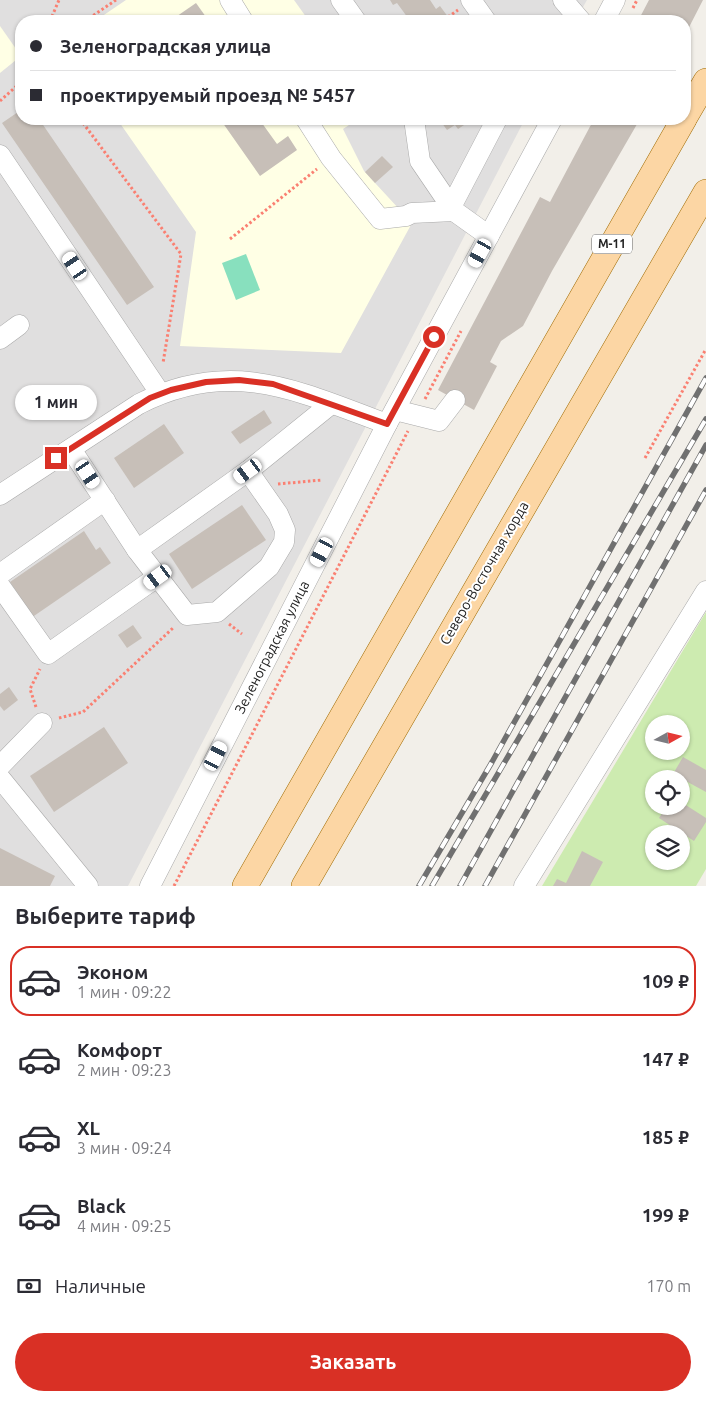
<!DOCTYPE html>
<html lang="ru">
<head>
<meta charset="utf-8">
<style>
  :root { --surface:#fff; --page:#f2f2f3; --text:#2b2b33; --muted:#7c7c81; --line:#e1e1e2; --accent:#d93025 }
  body { margin:0; font-family:Ubuntu,sans-serif; background:var(--page); color:var(--text); height:100vh; display:flex; flex-direction:column; font-size:19px; white-space:nowrap }
  * { box-sizing:border-box; margin:0 }
  p { font-size:16px; color:var(--muted) }
  .icon { flex:none; width:28px; height:28px; fill:none; stroke:currentColor; stroke-width:2; stroke-linecap:round; stroke-linejoin:round }
  .map { position:relative; height:886px; overflow:hidden }
  .details { display:flex; flex-direction:column; background:var(--surface); flex:1 }
  .details>* { flex:none }
  .guide { position:absolute; left:15px; top:15px; width:676px; height:110px; border-radius:20px; box-shadow:0 1px 4px #0004; display:grid; align-content:center; height:110px; padding:0 15px; background:var(--surface) }
  .needle { width:32px; rotate:82deg }
  .controls { position:absolute; left:645px; top:715px; display:grid; gap:10px }
  .controls a { display:grid; place-items:center; width:45px; height:45px; border-radius:50%; background:var(--surface); box-shadow:0 1px 4px #0004; font-size:25px }
  .end { position:absolute; width:22px; height:22px; margin:-11px; border:6px solid #d93025; background:#fff; box-shadow:0 0 0 2px #fff }
  .from { border-radius:50% }
  .bubble { position:absolute; height:35px; border-radius:18px; background:var(--surface); box-shadow:0 1px 4px #0004; font-size:16px; font-weight:700; line-height:35px; text-align:center }
  .car { position:absolute; width:15px; height:30px; margin:-15px -8px; border-radius:6px; box-shadow:0 0 4px 1px #0007; background:linear-gradient(#fff 24%,#345 0 40%,#fff 0 76%,#345 0 86%,#fff 0) }
  .guide b { display:flex; align-items:center; gap:18px; height:48px; font-size:19px }
  .guide b+b { border-top:1px solid var(--line) }
  .guide i { width:12px; height:12px; background:var(--text) }
  ul { padding:0; list-style:none }
  li { display:flex; align-items:center; gap:15px; height:70px; margin:0 10px 8px; padding:0 5px; border:2px solid transparent; border-radius:20px }
  li div { flex:1 }
  li b { display:block; font-size:19px }
  li em { font-style:normal; font-weight:700 }
  li.active { border-color:var(--accent) }
  li>.icon { width:45px; height:45px; stroke-width:1.5 }
  h2 { padding:0 15px; font-size:22px; line-height:60px }
  .pay { display:flex; align-items:center; gap:12px; height:55px; padding:0 15px; font-size:19px }
  .pay p { margin-inline-start:auto }
  .primary-button { display:flex; gap:10px; margin-top:auto; padding:10px 15px }
  .primary-button a { flex:1; height:58px; border-radius:30px; background:var(--accent); color:#fff; font-size:20px; font-weight:700; line-height:58px; text-align:center }
  .map>svg:first-child { display:block }
  .residential { fill:#e0dfdf }
  .education { fill:#ffffe5 }
  .grass { fill:#cdebb0; fill-rule:evenodd }
  .pitch { fill:#88e0be }
  .building { fill:#c7bfb8 }
  .lines { fill:none; stroke-linecap:round; stroke-linejoin:round }
  .minor-casing { stroke:#a9a9a9; stroke-width:21 }
  .major-casing { stroke:#a06b00; stroke-width:26 }
  .path { stroke:#fa8072; stroke-width:3; stroke-dasharray:2.5 2.5; stroke-linecap:butt }
  .minor { stroke:#fff; stroke-width:20 }
  .major { stroke:#fcd6a4; stroke-width:25 }
  .rail-casing { stroke:#707070; stroke-width:5.5 }
  .rail { stroke:#fff; stroke-width:4; stroke-dasharray:11; stroke-linecap:butt }
  .route { stroke:#d93025; stroke-width:6 }
  .labels { text-anchor:middle; stroke-width:4; stroke-linejoin:round; paint-order:stroke }
  .shield { fill:#fff; stroke:#646464; stroke-width:1 }
  .shield-label { font-size:12px; font-weight:bold; fill:#222 }
  .street-label { font-size:14px; fill:#222; stroke:#fff }
</style>
</head>
<body>
<div class="map">
<svg width="706" height="886" viewBox="0 0 706 886">
  <rect width="100%" height="100%" fill="#f2efe9"/>
  <polygon class="residential" points="0,0 587,0 575,21 21,21 21,119 525,119 128,886 0,886"/>
  <g class="education">
    <polygon points="126,0 294,0 309,21 95,21"/>
    <polygon points="0,26 21,56 0,73"/>
    <polygon points="117,119 358,119 343,129 364,171 412,223 341,353 180,346 196,232"/>
  </g>
  <path class="grass" d="M706,612V869L696,886H542ZM654,724H681V751H654ZM654,779H681V806H654ZM654,834H681V861H654Z"/>
  <polygon class="pitch" points="246,254 260,290 236,300 222,263"/>
  <g class="building">
    <polygon points="390,0 430,0 436,9 440,6 451,21 403,21 408,18 397,3 393,5"/>
    <polygon points="649,0 703,0 685,35 685,21 638,21"/>
    <polygon points="196,3 206,17 200,21 170,21"/>
    <polygon points="21,110 21,119 39,119 154,287 127,305 2,123"/>
    <polygon points="220,119 259,119 277,144 288,136 297,150 260,176"/>
    <polygon points="439,119 473,119 458,129 455,125 447,130"/>
    <polygon points="594,119 640,119 552,271 523,326 501,341 490,362 497,366 474,410 438,390 540,197 550,202"/>
    <polygon points="382,156 393,167 375,183 365,172"/>
    <polygon points="264,410 272,423 240,444 231,432"/>
    <polygon points="164,424 184,453 134,488 114,458"/>
    <polygon points="242,505 266,540 192,589 169,554"/>
    <polygon points="84,531 96,550 100,547 111,563 31,618 22,605 24,603 10,582"/>
    <polygon points="133,625 142,638 127,648 118,635"/>
    <polygon points="9,687 18,700 4,711 0,706 0,694"/>
    <polygon points="104,727 128,763 54,812 30,776"/>
    <polygon points="683,757 706,770 706,792 673,774"/>
    <polygon points="681,802 706,818 706,822 694,841 659,818 667,806 681,806"/>
    <polygon points="0,848 55,876 50,886 0,886"/>
    <polygon points="582,851 603,862 590,886 553,886 557,879 566,883"/>
  </g>
  <g class="lines">
    <g class="minor-casing">
      <g id="minor">
        <polyline points="230,0 243,21"/>
        <polyline points="341,0 356,21"/>
        <polyline points="471,0 486,21"/>
        <polyline points="563,0 581,21"/>
        <polyline points="604,21 615,0"/>
        <polyline points="306,119 331,158 380,219 406,216 412,213 454,211"/>
        <polyline points="414,119 420,161 454,211 489,236"/>
        <polyline points="0,155 160,393"/>
        <polyline points="451,207 497,119"/>
        <polyline points="0,339 19,325"/>
        <polyline points="395,410 439,421 455,400"/>
        <polyline points="71,449 137,550 187,615 217,612 269,567 284,542 285,530 278,514 248,471 331,404"/>
        <path d="M0,495L139,404C231,357 298,391 387,424"/>
        <polyline points="137,550 248,471"/>
        <polyline points="0,574 105,500"/>
        <polyline points="0,586 48,654 157,577"/>
        <polyline points="0,766 42,723"/>
        <polyline points="0,778 88,886"/>
        <polyline points="150,886 387,424 552,119"/>
        <polyline points="524,886 706,591"/>
      </g>
    </g>
    <g class="major-casing">
      <g id="major">
        <polyline points="685,117 706,81"/>
        <polyline points="245,886 684,119"/>
        <polyline points="304,886 706,192"/>
      </g>
    </g>
    <g class="path">
      <polyline points="633,8 637,0"/>
      <polyline points="448,17 458,10"/>
      <polyline points="50,21 59,0"/>
      <polyline points="85,21 116,0"/>
      <polyline points="0,101 21,82"/>
      <polyline points="80,119 181,254 163,363"/>
      <polyline points="230,239 317,169"/>
      <polyline points="425,399 461,331"/>
      <polyline points="645,458 706,349"/>
      <polyline points="278,484 322,480"/>
      <polyline points="229,624 242,634"/>
      <polyline points="36,707 30,689 40,669"/>
      <polyline points="59,718 83,712 173,628"/>
      <polyline points="174,886 408,431"/>
    </g>
    <use href="#minor" class="minor"/>
    <use href="#major" class="major"/>
    <g class="rail-casing">
      <g id="rail">
        <polyline points="419,886 492,762 706,378"/>
        <polyline points="432,886 706,419"/>
        <polyline points="460,886 706,445"/>
        <polyline points="485,886 706,490"/>
      </g>
    </g>
    <use href="#rail" class="rail"/>
  </g>
  <g class="lines">
    <polyline class="route" points="56,458 150,398 171,390 206,382 239,380 273,384 387,424 434,337"/>
  </g>
  <g class="labels">
    <rect class="shield" x="592" y="234.5" width="40" height="19" rx="4"/>
    <g class="shield-label">
      <text x="612" y="248">М-11</text>
    </g>
    <g class="street-label">
      <text transform="translate(484 573) rotate(-60)" y="5">Северо-Восточная хорда</text>
      <text transform="translate(272 647) rotate(-63)" y="5">Зеленоградская улица</text>
    </g>
  </g>
</svg>
<div class="controls">
<a><svg class="needle" viewBox="-14 -14 28 28"><path d="M0-13l5 13h-10z" fill="#e53935"/><path d="M0 13l5-13h-10z" fill="#7c7c81"/></svg></a>
<a><svg class="icon" aria-label="locate" viewBox="0 0 24 24"><circle cx="12" cy="12" r="6"/><path d="M12 2v4M12 18v4M2 12h4M18 12h4"/></svg></a>
<a><svg class="icon" aria-label="layers" viewBox="0 0 24 24"><path d="M12 4l9 5-9 5-9-5zM3 14l9 5 9-5"/></svg></a>
</div>
<i class="end from" style="left:434px;top:337px"></i>
<i class="end" style="left:56px;top:458px"></i>
<div class="bubble" style="left:15px;top:385px;width:82px">1 мин</div>
<i class="car" style="left:480px;top:253px;rotate:209deg"></i>
<i class="car" style="left:75px;top:266px;rotate:326deg"></i>
<i class="car" style="left:248px;top:471px;rotate:234deg"></i>
<i class="car" style="left:88px;top:474px;rotate:147deg"></i>
<i class="car" style="left:322px;top:552px;rotate:208deg"></i>
<i class="car" style="left:158px;top:577px;rotate:234deg"></i>
<i class="car" style="left:216px;top:756px;rotate:27deg"></i>
<div class="guide">
<b><i class="from"></i>Зеленоградская улица</b>
<b><i></i>проектируемый проезд № 5457</b>
</div>
</div>
<section class="details">
<h2>Выберите тариф</h2>
<ul>
<li class="active"><svg class="icon" aria-label="car" viewBox="0 0 24 24"><path d="M5 17H2v-5l4-1 3-4h7l3 4 3 1v5h-3M9 17h6M6 11h13"/><circle cx="7" cy="17" r="2"/><circle cx="17" cy="17" r="2"/></svg><div><b>Эконом</b><p>1 мин · 09:22</p></div><em>109 ₽</em></li>
<li><svg class="icon" aria-label="car" viewBox="0 0 24 24"><path d="M5 17H2v-5l4-1 3-4h7l3 4 3 1v5h-3M9 17h6M6 11h13"/><circle cx="7" cy="17" r="2"/><circle cx="17" cy="17" r="2"/></svg><div><b>Комфорт</b><p>2 мин · 09:23</p></div><em>147 ₽</em></li>
<li><svg class="icon" aria-label="car" viewBox="0 0 24 24"><path d="M5 17H2v-5l4-1 3-4h7l3 4 3 1v5h-3M9 17h6M6 11h13"/><circle cx="7" cy="17" r="2"/><circle cx="17" cy="17" r="2"/></svg><div><b>XL</b><p>3 мин · 09:24</p></div><em>185 ₽</em></li>
<li><svg class="icon" aria-label="car" viewBox="0 0 24 24"><path d="M5 17H2v-5l4-1 3-4h7l3 4 3 1v5h-3M9 17h6M6 11h13"/><circle cx="7" cy="17" r="2"/><circle cx="17" cy="17" r="2"/></svg><div><b>Black</b><p>4 мин · 09:25</p></div><em>199 ₽</em></li>
</ul>
<div class="pay"><svg class="icon" aria-label="cash" viewBox="0 0 24 24"><path d="M3 7h18v10H3z"/><circle cx="12" cy="12" r="2"/></svg>Наличные<p>170 m</p></div>
<div class="primary-button"><a>Заказать</a></div>
</section>
</body>
</html>
